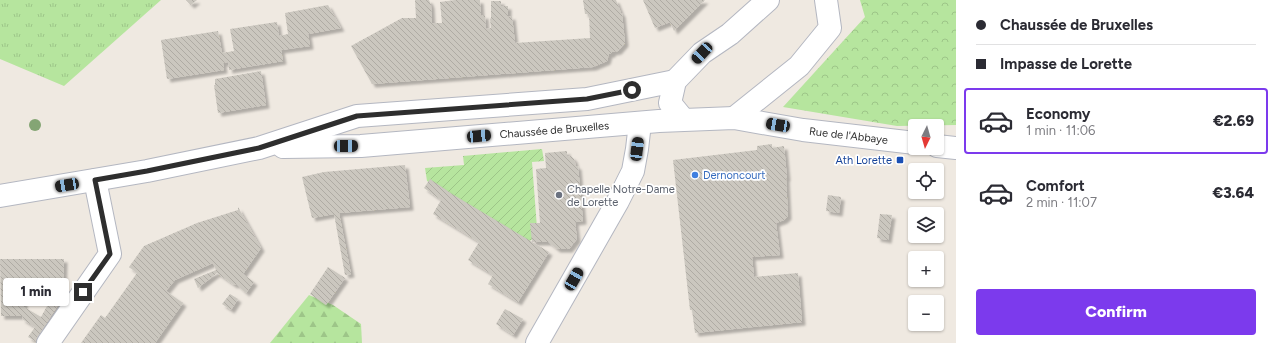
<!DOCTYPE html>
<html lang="en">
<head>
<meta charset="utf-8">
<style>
  :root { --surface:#fff; --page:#f7f7f7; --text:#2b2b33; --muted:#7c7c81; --line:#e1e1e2; --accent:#7c3aed }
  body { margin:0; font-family:Figtree,sans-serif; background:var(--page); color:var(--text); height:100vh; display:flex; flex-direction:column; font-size:15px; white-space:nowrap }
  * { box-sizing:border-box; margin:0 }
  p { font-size:13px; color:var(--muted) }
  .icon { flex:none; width:22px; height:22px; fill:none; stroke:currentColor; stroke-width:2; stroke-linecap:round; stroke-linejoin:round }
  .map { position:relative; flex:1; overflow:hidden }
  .side { display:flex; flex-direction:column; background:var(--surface); width:320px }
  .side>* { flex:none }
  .banner { display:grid; align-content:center; height:88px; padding:0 20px; background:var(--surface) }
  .needle { width:26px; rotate:185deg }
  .tools { position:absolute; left:908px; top:119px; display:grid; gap:8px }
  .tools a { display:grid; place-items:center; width:36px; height:36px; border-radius:4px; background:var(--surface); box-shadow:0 1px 3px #0004; font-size:20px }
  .end { position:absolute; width:18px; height:18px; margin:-9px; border:5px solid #2e2e2e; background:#fff; box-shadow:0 0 0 2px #fff }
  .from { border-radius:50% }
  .bubble { position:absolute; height:28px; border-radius:4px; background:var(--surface); box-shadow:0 1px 3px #0004; font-size:13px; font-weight:800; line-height:28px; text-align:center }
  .car { position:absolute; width:12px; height:24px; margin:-12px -6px; border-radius:5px; box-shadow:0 0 3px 1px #0007; background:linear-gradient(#222 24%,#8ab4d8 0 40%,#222 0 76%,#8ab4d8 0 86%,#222 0) }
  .banner b { display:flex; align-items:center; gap:14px; height:38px; font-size:15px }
  .banner b+b { border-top:1px solid var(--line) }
  .banner i { width:10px; height:10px; background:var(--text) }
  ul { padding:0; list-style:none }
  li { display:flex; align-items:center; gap:12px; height:66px; margin:0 8px 6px; padding:0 12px; border:2px solid transparent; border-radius:4px }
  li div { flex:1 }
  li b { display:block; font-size:15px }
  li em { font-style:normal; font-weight:800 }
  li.selected { border-color:var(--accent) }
  li>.icon { width:36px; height:36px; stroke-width:1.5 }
  .cta { display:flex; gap:8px; margin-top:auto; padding:8px 20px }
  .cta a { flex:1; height:46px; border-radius:4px; background:var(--accent); color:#fff; font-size:16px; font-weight:800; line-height:46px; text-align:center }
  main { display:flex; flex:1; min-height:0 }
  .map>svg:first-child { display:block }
  .grass { fill:url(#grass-tufts) }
  .forest { fill:url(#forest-firs) }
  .park { fill:url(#park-crowns) }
  .garden { fill:url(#garden-furrows) }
  .building { fill:url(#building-back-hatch); fill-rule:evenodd; filter:url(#shadow) }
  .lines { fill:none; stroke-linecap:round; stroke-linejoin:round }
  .minor-casing { stroke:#b4b7c1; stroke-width:24 }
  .minor { stroke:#fff; stroke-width:22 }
  .tree { fill:#84a574 }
  .route { stroke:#2e2e2e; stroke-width:5 }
  .transit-dot { fill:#1a4fb4; stroke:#fff; stroke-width:1.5 }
  .shop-dot { fill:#3f7fe0; stroke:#fff; stroke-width:1.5 }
  .worship-dot { fill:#6b7280; stroke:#fff; stroke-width:1.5 }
  .labels { text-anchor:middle; stroke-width:3.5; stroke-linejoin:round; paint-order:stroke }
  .street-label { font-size:11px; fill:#2e2e2e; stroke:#fff }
  .transit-label { font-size:11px; fill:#164399; stroke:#fff; text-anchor:end }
  .shop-label { font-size:11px; fill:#366cbe; stroke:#fff; text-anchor:start }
  .worship-label { font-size:11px; fill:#5b616d; stroke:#fff; text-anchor:start }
</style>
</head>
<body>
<main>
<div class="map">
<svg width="956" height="343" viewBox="0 0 956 343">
  <defs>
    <pattern id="grass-tufts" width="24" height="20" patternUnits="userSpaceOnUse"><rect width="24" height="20" fill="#b6e59e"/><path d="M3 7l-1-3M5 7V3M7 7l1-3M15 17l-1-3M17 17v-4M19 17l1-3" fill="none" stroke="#9dc588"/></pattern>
    <pattern id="forest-firs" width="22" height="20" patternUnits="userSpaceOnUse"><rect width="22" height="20" fill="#b6e59e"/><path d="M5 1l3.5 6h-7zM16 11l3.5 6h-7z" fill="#9dc588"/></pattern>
    <pattern id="park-crowns" width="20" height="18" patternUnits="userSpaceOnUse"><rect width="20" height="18" fill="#b6e59e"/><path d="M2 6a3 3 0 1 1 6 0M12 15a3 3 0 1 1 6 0" fill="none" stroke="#9dc588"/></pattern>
    <pattern id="garden-furrows" width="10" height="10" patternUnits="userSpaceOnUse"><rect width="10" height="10" fill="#b6e59e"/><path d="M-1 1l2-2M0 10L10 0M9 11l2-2" fill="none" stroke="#9dc588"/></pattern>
    <pattern id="building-back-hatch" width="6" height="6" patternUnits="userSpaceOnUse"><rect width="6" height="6" fill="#cbc7bf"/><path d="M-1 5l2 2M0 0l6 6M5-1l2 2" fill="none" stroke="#afaba4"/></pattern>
    <filter id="shadow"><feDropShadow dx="3.5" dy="3.5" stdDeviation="1" flood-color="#0004"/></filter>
  </defs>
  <rect width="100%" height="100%" fill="#efe9e1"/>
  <polygon class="grass" points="0,0 161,0 64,86 0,59"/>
  <polygon class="forest" points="309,295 333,305 361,324 362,343 270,343"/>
  <polygon class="park" points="860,0 956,0 956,125 897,126 783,107 865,17"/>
  <polygon class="garden" points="542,149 544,161 532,162 537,228 542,235 527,242 427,181 425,168 464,165 463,156"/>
  <g class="building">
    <polygon points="186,0 197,0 191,5"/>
    <polygon points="415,0 429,0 431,5 432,23 442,23 440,2 455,0 480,0 481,16 485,15 486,29 491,28 490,19 491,18 491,1 501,1 501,6 508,6 508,17 512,16 515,43 590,38 589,14 585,14 583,0 616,0 621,13 622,13 625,43 618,51 612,52 612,54 609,54 607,61 593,67 372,84 351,46 402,18 416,18"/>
    <polygon points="643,0 705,0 674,31 670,22 655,28"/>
    <polygon points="328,5 341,28 308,34 310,46 281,50 283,61 229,70 228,62 223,63 224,70 167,79 161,40 218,31 222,53 234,51 230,29 277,22 279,36 288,34 285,13"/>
    <polygon points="261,71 266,105 218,113 214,85 215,85 215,79"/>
    <polygon points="772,144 772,148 784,146 787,178 786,178 788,216 784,220 776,223 780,255 752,257 754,277 798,273 802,322 695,333 692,310 690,310 673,160 757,150 757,146"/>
    <polygon points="567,151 567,157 571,156 574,159 576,166 578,166 583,221 575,222 577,239 569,249 557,249 548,242 532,242 530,223 540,223 536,169 546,168 545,153"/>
    <polygon points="405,165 410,207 339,213 351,274 345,275 334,214 312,218 302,177 324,172"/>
    <polygon points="430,179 452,194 549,252 518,302 488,284 493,275 468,260 479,242 433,214 441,200 424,188"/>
    <polygon points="828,195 841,197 839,213 826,211"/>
    <polygon points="238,207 261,248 243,274 254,282 246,293 236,284 234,285 217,273 198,288 194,279 216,270 213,263 175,280 166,291 183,303 155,343 81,343 101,315 105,318 137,273 129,267 144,246 197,223 238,210"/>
    <polygon points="880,214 892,215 888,240 877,238"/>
    <path d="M0,259H64L63,297L35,341L28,337L35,327L22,319L23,316H1ZM24,297H52L41,317L24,307Z"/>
    <polygon points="328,267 345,278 326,305 310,294"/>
    <polygon points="230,294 238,299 231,310 222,304"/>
    <polygon points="505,309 523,319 513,335 496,324"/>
  </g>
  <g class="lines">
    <g class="minor-casing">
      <g id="minor">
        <polyline points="734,118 799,66 830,28 826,0"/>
        <polyline points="683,119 670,103 675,81 702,53 730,34 768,0"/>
        <polyline points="937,146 956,148"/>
        <path id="s1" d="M283,147L361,146L659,121L734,118L803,130L915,143"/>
        <polyline points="0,196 147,171 259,148 357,116 587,99 675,81"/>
        <polyline points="48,343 110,254 95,180"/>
        <polyline points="537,343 618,201 633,171 637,149 640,123"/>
      </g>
    </g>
    <use href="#minor" class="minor"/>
  </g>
  <circle class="tree" cx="35" cy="125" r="6"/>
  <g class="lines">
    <polyline class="route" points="83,292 110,254 95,180 147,171 259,148 357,116 587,99 632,90"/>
  </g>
  <rect class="transit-dot" x="896" y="156" width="8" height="8" rx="2"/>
  <circle class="shop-dot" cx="695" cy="175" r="4"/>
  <circle class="worship-dot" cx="559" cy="195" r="4"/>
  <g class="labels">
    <g class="street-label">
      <text dy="4" stroke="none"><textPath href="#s1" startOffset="272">Chaussée de Bruxelles</textPath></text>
      <text dy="4" stroke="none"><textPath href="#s1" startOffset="568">Rue de l'Abbaye</textPath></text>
    </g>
    <g class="transit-label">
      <text x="892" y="164">Ath Lorette</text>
    </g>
    <g class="shop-label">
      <text x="703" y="179">Dernoncourt</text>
    </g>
    <g class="worship-label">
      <text x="567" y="193">Chapelle Notre-Dame<tspan x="567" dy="13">de Lorette</tspan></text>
    </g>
  </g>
</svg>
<div class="tools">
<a><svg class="needle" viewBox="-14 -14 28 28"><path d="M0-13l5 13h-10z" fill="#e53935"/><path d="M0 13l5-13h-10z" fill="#7c7c81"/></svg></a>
<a><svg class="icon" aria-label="locate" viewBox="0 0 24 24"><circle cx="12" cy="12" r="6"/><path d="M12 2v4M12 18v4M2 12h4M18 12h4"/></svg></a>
<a><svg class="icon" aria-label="layers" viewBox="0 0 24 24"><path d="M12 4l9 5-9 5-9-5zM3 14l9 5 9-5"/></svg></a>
<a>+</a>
<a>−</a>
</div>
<i class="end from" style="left:632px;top:90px"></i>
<i class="end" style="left:83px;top:292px"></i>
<div class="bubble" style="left:3px;top:278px;width:66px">1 min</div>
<i class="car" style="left:702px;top:53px;rotate:223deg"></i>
<i class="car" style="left:778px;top:125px;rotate:280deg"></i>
<i class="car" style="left:479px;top:136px;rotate:85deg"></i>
<i class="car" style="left:346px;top:146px;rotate:89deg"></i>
<i class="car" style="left:637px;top:149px;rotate:7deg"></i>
<i class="car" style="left:67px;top:185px;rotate:260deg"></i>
<i class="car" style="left:574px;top:279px;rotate:30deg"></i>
</div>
<section class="side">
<div class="banner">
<b><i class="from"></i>Chaussée de Bruxelles</b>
<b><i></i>Impasse de Lorette</b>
</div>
<ul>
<li class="selected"><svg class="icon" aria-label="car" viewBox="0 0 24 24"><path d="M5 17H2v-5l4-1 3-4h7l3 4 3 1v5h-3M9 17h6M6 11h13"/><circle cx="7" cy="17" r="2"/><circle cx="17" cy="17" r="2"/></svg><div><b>Economy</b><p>1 min · 11:06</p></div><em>€2.69</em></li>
<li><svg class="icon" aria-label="car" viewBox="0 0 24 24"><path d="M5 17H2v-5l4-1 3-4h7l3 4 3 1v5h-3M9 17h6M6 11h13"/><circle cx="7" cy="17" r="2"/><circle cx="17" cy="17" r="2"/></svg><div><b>Comfort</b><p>2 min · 11:07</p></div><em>€3.64</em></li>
</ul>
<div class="cta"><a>Confirm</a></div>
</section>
</main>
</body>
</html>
